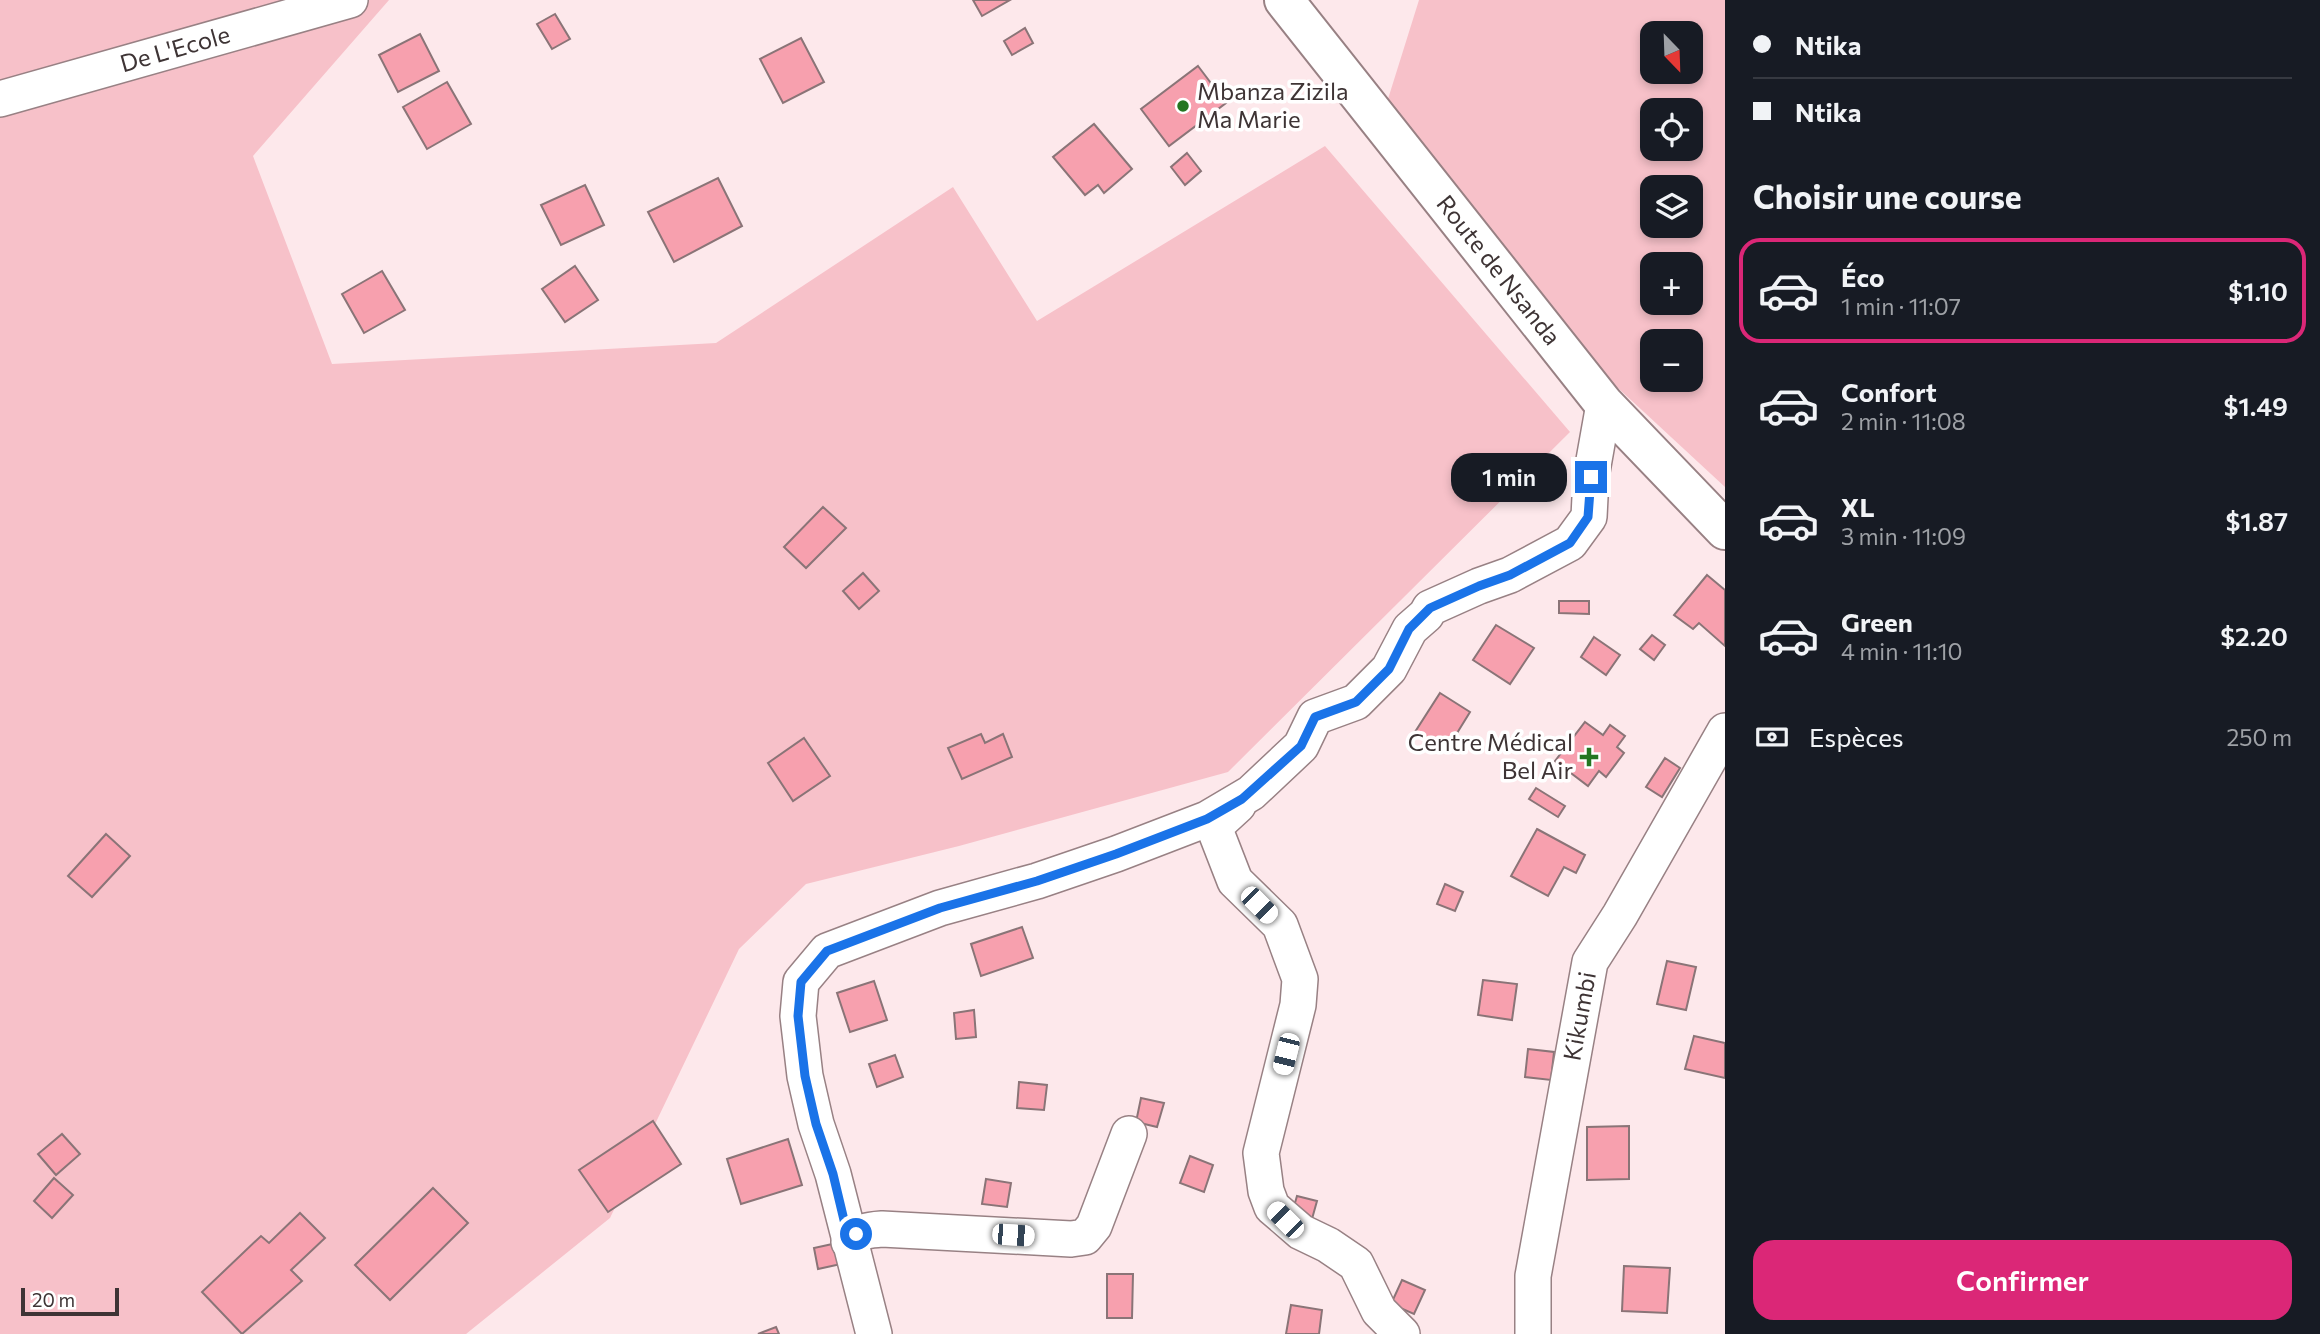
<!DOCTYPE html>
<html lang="fr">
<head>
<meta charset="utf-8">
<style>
  :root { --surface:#171b24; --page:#20242c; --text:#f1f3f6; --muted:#9ea1a6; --line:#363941; --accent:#db2777 }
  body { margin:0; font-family:Commissioner,sans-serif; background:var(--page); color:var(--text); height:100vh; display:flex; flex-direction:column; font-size:26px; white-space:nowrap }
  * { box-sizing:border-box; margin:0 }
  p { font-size:23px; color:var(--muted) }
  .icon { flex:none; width:38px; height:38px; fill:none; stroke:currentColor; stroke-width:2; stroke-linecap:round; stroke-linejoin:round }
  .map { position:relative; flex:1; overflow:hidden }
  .details { display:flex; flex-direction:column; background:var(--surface); width:595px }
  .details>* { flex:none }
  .hud { display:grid; align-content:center; height:154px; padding:0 28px; background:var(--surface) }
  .needle { width:46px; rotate:157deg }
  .buttons { position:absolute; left:1640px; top:21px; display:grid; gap:14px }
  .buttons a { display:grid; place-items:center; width:63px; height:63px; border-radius:14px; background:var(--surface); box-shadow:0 4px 10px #0003; font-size:35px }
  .scale { position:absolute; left:21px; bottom:18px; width:98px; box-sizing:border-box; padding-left:7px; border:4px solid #3e3435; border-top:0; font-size:19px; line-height:24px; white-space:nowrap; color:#3e3435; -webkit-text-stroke:5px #fff; paint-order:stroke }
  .end { position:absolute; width:32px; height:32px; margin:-16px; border:9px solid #1a73e8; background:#fff; box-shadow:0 0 0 4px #fff }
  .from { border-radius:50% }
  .bubble { position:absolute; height:49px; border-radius:21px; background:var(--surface); box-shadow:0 4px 10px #0003; font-size:23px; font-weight:600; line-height:49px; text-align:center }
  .car { position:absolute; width:21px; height:42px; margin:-21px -10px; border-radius:9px; box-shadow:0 0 5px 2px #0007; background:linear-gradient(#fff 24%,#345 0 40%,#fff 0 76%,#345 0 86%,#fff 0) }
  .hud b { display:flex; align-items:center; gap:24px; height:66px; font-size:26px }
  .hud b+b { border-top:2px solid var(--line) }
  .hud i { width:18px; height:18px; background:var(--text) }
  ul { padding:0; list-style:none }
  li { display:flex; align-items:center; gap:21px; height:105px; margin:0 14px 10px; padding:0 14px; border:4px solid transparent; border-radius:21px }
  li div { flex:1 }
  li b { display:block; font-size:26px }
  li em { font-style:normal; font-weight:600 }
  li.active { border-color:var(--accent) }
  li>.icon { width:63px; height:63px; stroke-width:1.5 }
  h2 { padding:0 28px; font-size:32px; line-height:84px }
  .pay { display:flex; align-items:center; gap:18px; height:77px; padding:0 28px; font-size:26px }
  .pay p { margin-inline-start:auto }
  .primary-button { display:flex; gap:14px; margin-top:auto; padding:14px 28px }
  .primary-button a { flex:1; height:80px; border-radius:21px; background:var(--accent); color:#fff; font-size:28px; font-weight:600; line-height:80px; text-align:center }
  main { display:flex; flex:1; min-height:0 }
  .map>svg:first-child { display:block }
  .green { fill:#f7c1c9; fill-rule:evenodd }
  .building { fill:#f7a0ae; stroke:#8a7477; stroke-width:2 }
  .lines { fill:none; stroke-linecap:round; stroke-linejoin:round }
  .minor-casing { stroke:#988184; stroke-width:38 }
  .tertiary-casing { stroke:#988184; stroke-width:42 }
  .minor { stroke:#fff; stroke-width:35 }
  .tertiary { stroke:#fff; stroke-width:38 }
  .route { stroke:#1a73e8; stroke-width:9 }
  .poi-dot { fill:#237621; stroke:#fff; stroke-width:2.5 }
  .labels { text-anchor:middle; stroke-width:7; stroke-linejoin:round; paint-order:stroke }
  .street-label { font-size:24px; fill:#3e3435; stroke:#fff }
  .poi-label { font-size:24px; fill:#3e3435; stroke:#fff; text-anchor:start }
</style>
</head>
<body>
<main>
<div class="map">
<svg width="1725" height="1334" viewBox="0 0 1725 1334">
  <rect width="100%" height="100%" fill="#fde8eb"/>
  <g class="green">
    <polygon points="0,0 389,0 253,156 332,364 716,343 953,187 1037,321 1325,146 1570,432 1228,772 959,846 806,884 739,949 610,1218 466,1334 0,1334"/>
    <path d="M1419,0H1725V487L1591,363L1388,99ZM1652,33H1690V72H1652ZM1652,110H1690V149H1652ZM1652,187H1690V226H1652ZM1652,264H1690V303H1652ZM1652,341H1690V380H1652Z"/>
  </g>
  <g class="building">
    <polygon points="973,0 1010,0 982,16"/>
    <polygon points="555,14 570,39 552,49 537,24"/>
    <polygon points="1025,28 1033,43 1012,55 1004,41"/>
    <polygon points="420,34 439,71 398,92 379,55"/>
    <polygon points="801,38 824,82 783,103 760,59"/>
    <polygon points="1198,66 1226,103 1169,146 1141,109"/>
    <polygon points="447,82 471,124 427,149 403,107"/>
    <polygon points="1094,124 1132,169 1104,193 1098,185 1085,195 1053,157"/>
    <polygon points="1187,153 1201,171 1185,185 1171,167"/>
    <polygon points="718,178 742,226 674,262 648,212"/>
    <polygon points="585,185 604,225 561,245 541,205"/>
    <polygon points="575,266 598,300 565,322 542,289"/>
    <polygon points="382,271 405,310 364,333 342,294"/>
    <polygon points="823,507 846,528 806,568 784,547"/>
    <polygon points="863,573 879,591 859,609 843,591"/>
    <polygon points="1707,575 1725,590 1725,646 1699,623 1693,629 1674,615"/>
    <polygon points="1559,601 1589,601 1589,614 1559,613"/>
    <polygon points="1496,625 1534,648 1510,684 1473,660"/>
    <polygon points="1652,635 1665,645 1654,660 1640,649"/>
    <polygon points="1594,637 1620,655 1606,675 1581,657"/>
    <polygon points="1440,693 1470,712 1446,751 1415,732"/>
    <polygon points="1585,722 1603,735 1610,725 1625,736 1617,747 1624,753 1606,777 1599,771 1588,786 1555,761"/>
    <polygon points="981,734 985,743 1003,734 1012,757 962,779 948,748"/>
    <polygon points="804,738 830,776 793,801 768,763"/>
    <polygon points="1665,758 1680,768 1662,797 1646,787"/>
    <polygon points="1536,788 1565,806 1558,817 1529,799"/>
    <polygon points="1537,829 1585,855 1576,873 1564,867 1548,896 1511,876"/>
    <polygon points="106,834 130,856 92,897 68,876"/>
    <polygon points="1445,884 1463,892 1455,911 1437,904"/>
    <polygon points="1022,927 1033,958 981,976 971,944"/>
    <polygon points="1667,961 1696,967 1686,1010 1657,1004"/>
    <polygon points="1483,980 1517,984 1512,1020 1478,1015"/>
    <polygon points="874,981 887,1020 850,1032 837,993"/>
    <polygon points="974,1010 976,1037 956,1039 954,1013"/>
    <polygon points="1694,1036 1725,1043 1725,1078 1685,1069"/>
    <polygon points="1528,1049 1554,1052 1551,1080 1525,1077"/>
    <polygon points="895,1055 903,1077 877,1087 869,1064"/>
    <polygon points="1019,1082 1047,1085 1044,1110 1017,1108"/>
    <polygon points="1141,1098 1164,1103 1157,1127 1136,1122"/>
    <polygon points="653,1121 681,1164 608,1212 579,1170"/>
    <polygon points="1629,1126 1629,1179 1587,1180 1587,1127"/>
    <polygon points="62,1134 80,1154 56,1175 38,1154"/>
    <polygon points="788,1139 802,1185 741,1204 727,1159"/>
    <polygon points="1190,1156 1213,1165 1204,1192 1180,1183"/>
    <polygon points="54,1178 73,1195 52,1218 34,1201"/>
    <polygon points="986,1179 1011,1183 1007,1207 982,1204"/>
    <polygon points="433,1188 468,1223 390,1300 355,1265"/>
    <polygon points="1297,1196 1317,1201 1310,1226 1290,1220"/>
    <polygon points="300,1213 325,1238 291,1270 302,1281 242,1334 202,1292 261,1236 269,1243"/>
    <polygon points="837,1243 841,1264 818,1269 814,1248"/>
    <polygon points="1624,1266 1670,1268 1667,1313 1622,1311"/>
    <polygon points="1107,1274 1133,1274 1132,1318 1107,1318"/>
    <polygon points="1402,1280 1425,1290 1414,1314 1391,1304"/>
    <polygon points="1291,1305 1322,1310 1319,1334 1286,1334"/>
    <polygon points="776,1327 779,1334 758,1334"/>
  </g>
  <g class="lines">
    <g class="minor-casing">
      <g id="minor">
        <path id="s1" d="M0,99L350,0"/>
        <polyline points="1238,805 1214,827 1235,881 1280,925 1300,979 1298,1005 1261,1153 1266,1191 1272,1207 1301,1232 1328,1245 1356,1264 1379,1311 1402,1334"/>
        <path d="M849,1242C859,1231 868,1230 882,1229L1071,1239L1085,1237L1094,1226L1129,1134"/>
        <polyline points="874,1334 833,1174 816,1124 805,1076 798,1016 801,982 827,951 940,908 1037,881 1116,854 1207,819 1251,793 1301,746 1315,717 1356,702 1389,669 1410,629 1426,615 1430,608 1479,586 1510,575 1570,543 1589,517 1591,477 1604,404"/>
        <path id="s2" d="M1533,1334V1276L1590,962L1620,915L1725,731"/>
      </g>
    </g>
    <g class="tertiary-casing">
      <g id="tertiary">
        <path id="s3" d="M1284,0L1604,404L1725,530"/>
      </g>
    </g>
    <use href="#minor" class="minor"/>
    <use href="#tertiary" class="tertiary"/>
  </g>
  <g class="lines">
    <polyline class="route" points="856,1234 849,1241 833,1174 816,1124 805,1076 798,1016 801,982 827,951 940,908 1037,881 1116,854 1207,819 1242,799 1301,746 1315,717 1356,702 1389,669 1409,629 1430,608 1479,586 1510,575 1570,543 1588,517 1591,477"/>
  </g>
  <g class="poi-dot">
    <circle cx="1183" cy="106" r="7"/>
    <path d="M1585.5 746.5h7v7h7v7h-7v7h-7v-7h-7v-7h7z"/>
  </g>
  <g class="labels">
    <g class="street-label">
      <text dy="8" stroke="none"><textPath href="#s1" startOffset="182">De L'Ecole</textPath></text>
      <text dy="8" stroke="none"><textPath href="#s3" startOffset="345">Route de Nsanda</textPath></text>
      <text dy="8" stroke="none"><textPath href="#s2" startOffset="322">Kikumbi</textPath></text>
    </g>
    <g class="poi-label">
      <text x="1197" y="100">Mbanza Zizila<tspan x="1197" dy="28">Ma Marie</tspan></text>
      <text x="1573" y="751" text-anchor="end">Centre Médical<tspan x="1573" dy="28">Bel Air</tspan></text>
    </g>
  </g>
</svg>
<div class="buttons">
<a><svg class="needle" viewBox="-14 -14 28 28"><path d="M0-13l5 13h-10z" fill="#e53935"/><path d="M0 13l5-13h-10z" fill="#9ea1a6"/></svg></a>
<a><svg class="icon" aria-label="locate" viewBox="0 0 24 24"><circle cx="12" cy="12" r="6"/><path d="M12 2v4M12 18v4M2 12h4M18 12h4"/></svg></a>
<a><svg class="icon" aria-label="layers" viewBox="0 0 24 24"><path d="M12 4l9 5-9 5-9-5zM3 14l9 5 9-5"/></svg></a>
<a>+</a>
<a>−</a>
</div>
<div class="scale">20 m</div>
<i class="end from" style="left:856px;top:1234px"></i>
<i class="end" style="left:1591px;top:477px"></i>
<div class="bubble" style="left:1451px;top:453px;width:116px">1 min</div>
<i class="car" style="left:1259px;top:905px;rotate:135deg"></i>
<i class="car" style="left:1286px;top:1054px;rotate:194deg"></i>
<i class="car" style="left:1285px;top:1220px;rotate:315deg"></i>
<i class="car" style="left:1013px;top:1235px;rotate:94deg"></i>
</div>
<section class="details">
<div class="hud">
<b><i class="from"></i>Ntika</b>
<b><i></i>Ntika</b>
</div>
<h2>Choisir une course</h2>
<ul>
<li class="active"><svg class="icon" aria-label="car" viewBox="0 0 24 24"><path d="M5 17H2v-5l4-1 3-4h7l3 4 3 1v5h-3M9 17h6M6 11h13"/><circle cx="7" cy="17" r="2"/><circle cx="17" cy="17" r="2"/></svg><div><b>Éco</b><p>1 min · 11:07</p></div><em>$1.10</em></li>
<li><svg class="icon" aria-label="car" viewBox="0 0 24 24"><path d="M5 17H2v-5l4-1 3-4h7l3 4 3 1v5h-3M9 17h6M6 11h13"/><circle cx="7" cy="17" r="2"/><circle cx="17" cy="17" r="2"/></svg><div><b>Confort</b><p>2 min · 11:08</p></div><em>$1.49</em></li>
<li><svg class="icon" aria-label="car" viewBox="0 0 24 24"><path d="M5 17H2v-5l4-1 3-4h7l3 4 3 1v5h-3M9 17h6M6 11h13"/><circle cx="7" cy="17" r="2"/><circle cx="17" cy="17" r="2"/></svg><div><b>XL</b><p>3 min · 11:09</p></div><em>$1.87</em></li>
<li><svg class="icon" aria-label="car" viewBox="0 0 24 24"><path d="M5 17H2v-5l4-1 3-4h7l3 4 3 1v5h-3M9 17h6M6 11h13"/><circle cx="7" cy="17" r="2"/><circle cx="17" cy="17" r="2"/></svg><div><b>Green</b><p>4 min · 11:10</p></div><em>$2.20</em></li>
</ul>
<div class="pay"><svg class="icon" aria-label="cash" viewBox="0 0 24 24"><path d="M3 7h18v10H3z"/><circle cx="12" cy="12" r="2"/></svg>Espèces<p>250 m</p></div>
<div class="primary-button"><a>Confirmer</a></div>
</section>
</main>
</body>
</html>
